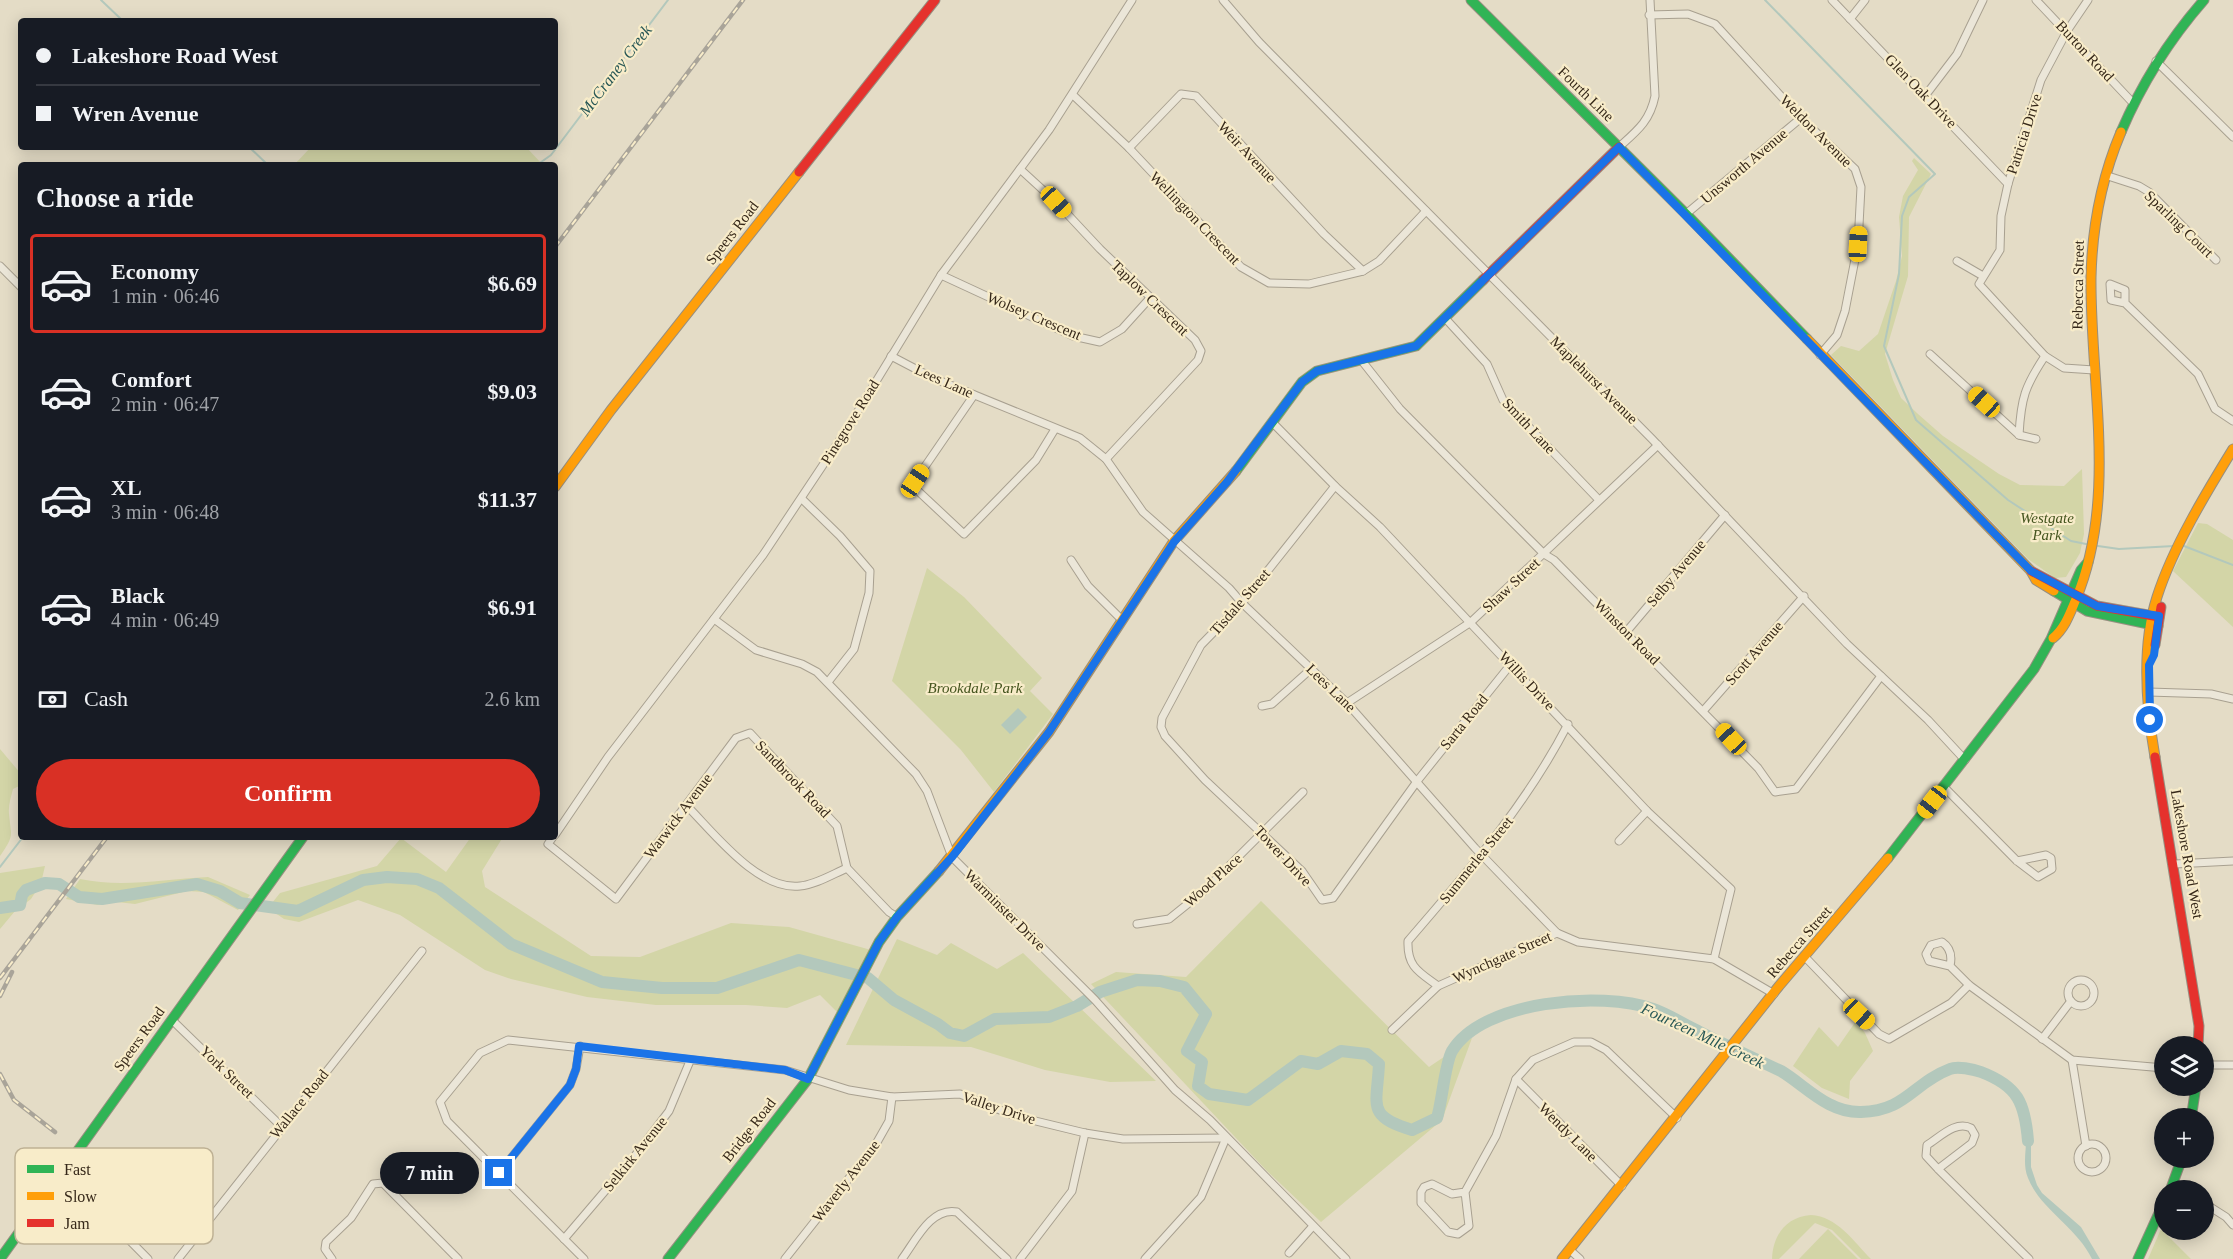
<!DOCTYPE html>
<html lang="en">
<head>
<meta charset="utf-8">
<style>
  :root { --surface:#171b24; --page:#20242c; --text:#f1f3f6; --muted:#9ea1a6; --line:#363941; --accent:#d93025 }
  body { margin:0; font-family:"Times New Roman",serif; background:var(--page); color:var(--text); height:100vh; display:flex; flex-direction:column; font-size:22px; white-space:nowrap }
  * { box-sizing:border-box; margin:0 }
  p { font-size:20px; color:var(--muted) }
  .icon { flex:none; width:33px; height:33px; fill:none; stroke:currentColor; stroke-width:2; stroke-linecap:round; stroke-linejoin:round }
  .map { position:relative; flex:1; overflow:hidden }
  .sheet { position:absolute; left:18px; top:162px; width:540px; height:678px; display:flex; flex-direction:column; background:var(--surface); border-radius:6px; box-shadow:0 3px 15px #0003 }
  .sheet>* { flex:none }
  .top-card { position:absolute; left:18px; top:18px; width:540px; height:132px; border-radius:6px; box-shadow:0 3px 15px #0003; display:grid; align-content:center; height:132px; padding:0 18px; background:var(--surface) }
  .controls { position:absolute; left:2154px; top:1036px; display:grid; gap:12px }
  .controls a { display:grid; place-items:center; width:60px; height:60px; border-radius:50%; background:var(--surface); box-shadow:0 3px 15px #0003; font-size:30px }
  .end { position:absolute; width:27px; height:27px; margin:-14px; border:8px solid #1a73e8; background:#fff; box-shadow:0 0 0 3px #fff }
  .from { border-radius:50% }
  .bubble { position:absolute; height:42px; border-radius:21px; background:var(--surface); box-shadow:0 3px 15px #0003; font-size:20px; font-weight:700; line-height:42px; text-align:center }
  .car { position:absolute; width:18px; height:36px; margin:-18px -9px; border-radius:8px; box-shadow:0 0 4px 2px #0007; background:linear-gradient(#f5c518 24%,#345 0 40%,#f5c518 0 76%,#345 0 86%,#f5c518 0) }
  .top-card b { display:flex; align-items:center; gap:21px; height:57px; font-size:22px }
  .top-card b+b { border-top:2px solid var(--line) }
  .top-card i { width:15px; height:15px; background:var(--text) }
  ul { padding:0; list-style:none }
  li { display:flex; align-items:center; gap:18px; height:99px; margin:0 12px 9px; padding:0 6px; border:3px solid transparent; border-radius:6px }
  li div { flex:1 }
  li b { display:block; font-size:22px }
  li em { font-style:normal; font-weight:700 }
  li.active { border-color:var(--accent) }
  li>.icon { width:54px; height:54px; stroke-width:1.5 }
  h2 { padding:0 18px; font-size:27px; line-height:72px }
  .pay { display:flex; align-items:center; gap:15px; height:66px; padding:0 18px; font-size:22px }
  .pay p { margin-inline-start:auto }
  .cta { display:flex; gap:12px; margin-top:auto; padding:12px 18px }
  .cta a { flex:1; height:69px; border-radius:36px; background:var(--accent); color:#fff; font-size:24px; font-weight:700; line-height:69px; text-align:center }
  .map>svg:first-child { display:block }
  .green { fill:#d3d5a7 }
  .water { fill:#b3c8bc }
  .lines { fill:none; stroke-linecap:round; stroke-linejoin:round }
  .stream { stroke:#b3c8bc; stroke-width:2 }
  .river { stroke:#b3c8bc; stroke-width:12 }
  .street-casing { stroke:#a8a090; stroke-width:9 }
  .fast-casing { stroke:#978f80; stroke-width:11 }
  .slow-casing { stroke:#978f80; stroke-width:11 }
  .jam-casing { stroke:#978f80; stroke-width:11 }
  .street { stroke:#ebe6d8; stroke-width:7 }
  .fast { stroke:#30b455; stroke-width:9 }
  .slow { stroke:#ff9f0a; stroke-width:9 }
  .jam { stroke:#e5322d; stroke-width:9 }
  .rail-casing { stroke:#a9a499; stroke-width:4.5 }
  .rail { stroke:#f8ecc9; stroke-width:2; stroke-dasharray:7; stroke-linecap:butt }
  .route { stroke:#1a73e8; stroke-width:8 }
  .labels { text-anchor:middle; stroke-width:4.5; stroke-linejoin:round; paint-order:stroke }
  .street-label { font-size:15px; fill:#362819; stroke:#f8ecc9 }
  .park-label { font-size:15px; font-style:italic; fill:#44541e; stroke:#f8ecc9 }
  .water-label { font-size:16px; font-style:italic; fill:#275755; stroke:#f8ecc9 }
  .key { fill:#f8ecc9; stroke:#beb194; stroke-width:1.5 }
  .key-label { font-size:16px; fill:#362819 }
</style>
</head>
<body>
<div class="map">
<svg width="2233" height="1259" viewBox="0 0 2233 1259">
  <rect width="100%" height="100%" fill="#e4dcc6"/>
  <g class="green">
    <polygon points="311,147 526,147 543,165 294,165"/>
    <polygon points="1914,158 1931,174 1909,217 1908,276 1885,354 1893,380 1901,398 1918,414 1943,436 1999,474 2020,485 2064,486 2082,469 2084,534 2080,553 2066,577 2055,578 2028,559 1831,355 1841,346 1859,351 1878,334 1896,281 1902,256 1899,217 1903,196 1918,170 1912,161"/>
    <polygon points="2198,523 2207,524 2233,540 2233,627 2173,571"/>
    <polygon points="927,568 964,597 1042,678 1030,691 1053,714 994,792 961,750 892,681"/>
    <path d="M0,749L21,774V785L13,789C11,797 8,806 9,814C11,836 15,835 0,856Z"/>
    <polygon points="471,837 503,837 482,871 485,887 591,956 640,957 731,923 789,927 871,950 837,1012 820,995 787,1008 746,1005 656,1005 587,997 511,979 485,970 400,915 358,900 299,922 284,919 268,908 280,893 377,866 401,838 446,872"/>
    <polygon points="45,866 41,883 31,899 15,911 0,929 0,873"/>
    <path d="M208,877L250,895L238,910L204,892L187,891L135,904L108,901L98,905L66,899L80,879C123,888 164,879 208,877Z"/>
    <polygon points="1261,901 1429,1067 1472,1038 1442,1120 1321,1222 1267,1171 1091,984 1116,972 1186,977"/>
    <polygon points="897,939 937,955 951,943 997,969 1023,953 1156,1081 1110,1082 1045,1070 971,1047 846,1045"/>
    <polygon points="1856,1021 1865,1033 1873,1051 1850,1081 1849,1099 1822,1088 1793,1066 1819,1027 1838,1047"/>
    <path d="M1811,1215C1837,1216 1854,1242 1871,1259H1861L1832,1230L1815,1223L1779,1259H1772C1773,1235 1786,1217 1811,1215Z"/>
    <polygon points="1828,1229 1858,1259 1799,1259"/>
    <polygon points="2161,1229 2191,1259 2148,1259"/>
  </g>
  <g class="water">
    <polygon points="1018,708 1027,717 1010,734 1001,725"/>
    <path d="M2031,1126V1167L2037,1185L2042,1193L2081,1227L2100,1259H2092C2077,1227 2040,1209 2028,1178C2021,1161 2029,1144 2025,1127Z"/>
  </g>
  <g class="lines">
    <g class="stream">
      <polyline points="101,0 123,21"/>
      <polyline points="1765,0 1935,174 1909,197 1902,216 1899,274 1884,346 1916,420 2008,500 2071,541 2086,544"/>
      <polyline points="249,147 268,165"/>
      <polyline points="537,165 551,155 668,0"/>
      <polyline points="2098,546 2119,549 2174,546"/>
      <polyline points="2184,546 2233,565"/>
      <polyline points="0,867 23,837"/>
    </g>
    <path class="river" d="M0,908L20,905L22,895L26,890L45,883L59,884L79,897L102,899L197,884L220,891L240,903L298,911L363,880L387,877L417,879L439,888L511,944L602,982L662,988H717L799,960L868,978L894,1000L938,1024L950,1033L964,1036L995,1019L1049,1017L1077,1006L1100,992L1137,980L1160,981L1184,987L1206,1014L1187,1051L1202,1062L1198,1086L1209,1094L1248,1100L1301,1061L1318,1064L1341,1051L1367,1054L1379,1064C1377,1106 1366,1116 1412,1130L1437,1118C1442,1102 1445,1063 1452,1051C1483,1000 1602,991 1653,1009C1668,1014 1683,1024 1698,1031C1725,1045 1753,1058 1781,1071C1806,1086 1828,1113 1861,1112C1906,1111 1913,1083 1950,1069C1957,1066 1973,1069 1981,1072C2018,1086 2025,1103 2028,1141"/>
    <g class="street-casing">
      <g id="street">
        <polyline points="1223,0 1259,42 1652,439 1847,644 1928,720 1965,760"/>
        <polyline points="1832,0 2008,184"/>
        <polyline points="2036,0 2133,103"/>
        <polyline points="2088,0 2067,31 2041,80 2008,184 2001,216 2000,250 1979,284 2045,356 2064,368 2094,370"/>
        <polyline points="1649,15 1688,14 1715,24 1801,118 1855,169 1861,187 1858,244 1845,311 1837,335 1820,355"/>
        <polyline points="1850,19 1865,0"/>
        <polyline points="2156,61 2233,137"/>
        <polyline points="1073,95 1129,148 1241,267 1269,283 1309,284 1363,271 1379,261 1426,211"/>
        <polyline points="1925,96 1957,54 1983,0"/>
        <path d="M1619,147C1637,131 1650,121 1655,96L1650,0"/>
        <polyline points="1129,148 1181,94 1196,96 1324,234 1363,271"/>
        <polyline points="1020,169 1056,202 1100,249 1195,340 1201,351 1198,360 1106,459"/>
        <polyline points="2108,176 2139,186 2149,192 2216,260"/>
        <polyline points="1686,214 1801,118"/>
        <polyline points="1957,261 1983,276"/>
        <polyline points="0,266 21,287"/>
        <polyline points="941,275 1073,336 1100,342 1122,329 1150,298"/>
        <polyline points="2125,303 2125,290 2110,284 2111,300 2125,303 2198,374 2215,409 2233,421"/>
        <polyline points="1445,318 1487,364 1503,400 1599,500"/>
        <polyline points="1930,354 2019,435 2036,439"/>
        <polyline points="891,356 933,378 1080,438 1106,459 1143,512 1229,588 1242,603 1347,703 1475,848 1557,933 1578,942 1714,959 1774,994"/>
        <polyline points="1362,361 1400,409 1544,554 1554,560 1758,768 1775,792 1796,789 1881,676"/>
        <polyline points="974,395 915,481 917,490 964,534 1036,460 1055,429"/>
        <polyline points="1272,422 1335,486 1380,527 1647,811 1731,889 1714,959"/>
        <path d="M2019,435C2021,398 2025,386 2045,356"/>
        <polyline points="1335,486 1242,603 1201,645 1162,718 1161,727 1165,736 1205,780 1302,871 1322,900 1333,898 1418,780 1511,664"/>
        <polyline points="802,499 840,536 870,571 869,593 854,649 828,682"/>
        <polyline points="1071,560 1088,586 1122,620"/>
        <polyline points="714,619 756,650 802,664 817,672 916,774 927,791 952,857 1095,1000 1175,1090 1210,1120 1346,1259"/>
        <polyline points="1627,631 1725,515"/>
        <polyline points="2149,692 2211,694 2233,699"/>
        <polyline points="1347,703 1471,622 1658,445"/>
        <polyline points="1262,706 1272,704 1311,669"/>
        <polyline points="1704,710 1804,596"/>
        <polyline points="1944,787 2017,861 2038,877 2052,869 2051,858 2046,855 2017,861"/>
        <path d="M687,806C714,833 758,891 800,886C815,885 833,874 847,868"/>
        <polyline points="555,835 608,757 763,555 847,429 941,275 1049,130 1132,0"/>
        <polyline points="553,837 548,844 616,899 736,738 750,733 837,826 847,868 889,912 897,917"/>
        <polyline points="1619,841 1647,811"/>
        <polyline points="2175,864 2233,861"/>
        <polyline points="1137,924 1169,919 1205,890 1303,792"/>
        <polyline points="1806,958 1879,1034 1889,1039 1951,1003 1969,985"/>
        <path d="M1950,966C1952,957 1951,948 1942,942L1931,945L1926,954L1929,961L1950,966L1969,985L2072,1060L2164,1068"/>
        <circle cx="2081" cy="993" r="13"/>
        <path d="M1438,986C1419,972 1407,967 1408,941C1468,871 1525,807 1568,724"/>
        <polyline points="172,1020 281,1126"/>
        <polyline points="1392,1030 1438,986 1557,933"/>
        <polyline points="2042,1039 2071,1001"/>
        <polyline points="2072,1060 2086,1146"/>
        <polyline points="2204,1065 2233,1065"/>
        <polyline points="1516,1079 1622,1186"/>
        <circle cx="2092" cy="1158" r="14"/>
        <path d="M1938,1169L1972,1143L1975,1135L1971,1128C1956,1120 1940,1137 1927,1145L1926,1156L1938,1169L2029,1259"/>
        <polyline points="62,1172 148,1259"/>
        <polyline points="499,1173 570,1085 576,1069 580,1046"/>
        <polyline points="1465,1192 1452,1194 1432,1184 1424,1187 1421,1192 1421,1203 1448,1232 1458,1234 1469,1226 1465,1192 1496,1136 1516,1079 1533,1060 1574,1042 1591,1042 1606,1050 1677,1118"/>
        <polyline points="2204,1203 2226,1217 2233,1225"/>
        <polyline points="564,1239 634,1157 669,1111 690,1061"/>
        <polyline points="1570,1250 1580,1259"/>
        <polyline points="1289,1253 1313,1226"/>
        <polyline points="178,1259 422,951"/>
        <polyline points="332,1259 325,1249 326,1242 351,1218 373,1184 383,1183 458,1259"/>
        <polyline points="584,1259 447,1121 440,1102 480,1053 508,1040 785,1070 849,1090 892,1097 960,1094 1015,1116 1085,1133 1123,1139 1226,1138"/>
        <polyline points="785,1259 876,1144 889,1121 892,1097"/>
        <path d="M902,1259C916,1240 931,1207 957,1212L1007,1259"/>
        <polyline points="1020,1259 1072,1191 1085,1133"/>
        <polyline points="1145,1259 1201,1197 1226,1138"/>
      </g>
    </g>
    <g class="fast-casing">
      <g id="fast">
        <polyline points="1471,0 1686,214 1807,339"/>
        <path d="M2121,132C2142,83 2169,40 2204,0"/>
        <polyline points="1236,471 1302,382 1317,371 1416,346 1483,280"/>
        <polyline points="2054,591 2087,611 2158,626"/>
        <polyline points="1888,858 2034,669 2051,639 2081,570 2088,562"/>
        <polyline points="2191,1119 2196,1086"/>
        <polyline points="2170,1191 2182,1158"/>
        <polyline points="0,1259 303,837"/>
        <polyline points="668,1259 808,1079 879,942 897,917 939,871"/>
        <polyline points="2138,1259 2164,1202"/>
      </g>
    </g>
    <g class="slow-casing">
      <g id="slow">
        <polyline points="1807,339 2031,571 2036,580 2054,591"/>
        <polyline points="555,487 611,410 799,172"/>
        <path d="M2053,638C2065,628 2070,613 2076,599C2118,498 2090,384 2091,278C2092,229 2102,177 2121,132"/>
        <path d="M2155,757C2146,706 2141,647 2157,597C2173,547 2206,493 2233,449"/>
        <polyline points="939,871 1049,732 1174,541 1236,471"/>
        <polyline points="1562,1259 1779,986 1888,858"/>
      </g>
    </g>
    <g class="jam-casing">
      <g id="jam">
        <polyline points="799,172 935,0"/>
        <polyline points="1483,280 1619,147"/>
        <polyline points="2031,571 2097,606 2159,617"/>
        <polyline points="2155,645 2161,607"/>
        <polyline points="2155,757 2199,1026 2198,1047"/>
      </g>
    </g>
    <use href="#street" class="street"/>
    <use href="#fast" class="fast"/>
    <use href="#slow" class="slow"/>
    <use href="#jam" class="jam"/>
    <g class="rail-casing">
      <g id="rail">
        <polyline points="555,247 743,0"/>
        <polyline points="0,978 107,837"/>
        <polyline points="0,996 12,972"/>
        <polyline points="0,1074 14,1100 55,1132"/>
      </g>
    </g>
    <use href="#rail" class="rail"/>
  </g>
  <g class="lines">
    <polyline class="route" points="499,1173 570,1085 576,1069 579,1046 785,1070 808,1079 879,942 897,917 952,857 1049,732 1174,542 1227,482 1302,382 1317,371 1416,346 1619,147 2031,571 2097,606 2159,616 2154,655 2149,665 2150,720"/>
  </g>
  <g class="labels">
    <g class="street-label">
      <text transform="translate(2085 51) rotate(47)" y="5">Burton Road</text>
      <text transform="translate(1921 91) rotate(46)" y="5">Glen Oak Drive</text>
      <text transform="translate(1586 94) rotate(44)" y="5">Fourth Line</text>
      <text transform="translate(1816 131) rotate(45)" y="5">Weldon Avenue</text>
      <text transform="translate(2024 134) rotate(-72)" y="5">Patricia Drive</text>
      <text transform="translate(1247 152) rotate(47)" y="5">Weir Avenue</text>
      <text transform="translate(1744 166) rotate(-40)" y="5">Unsworth Avenue</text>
      <text transform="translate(1195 218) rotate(46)" y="5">Wellington Crescent</text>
      <text transform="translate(2179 224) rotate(44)" y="5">Sparling Court</text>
      <text transform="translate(732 233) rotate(-52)" y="5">Speers Road</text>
      <text transform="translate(2078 285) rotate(-89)" y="5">Rebecca Street</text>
      <text transform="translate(1150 298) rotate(44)" y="5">Taplow Crescent</text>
      <text transform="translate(1034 316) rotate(23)" y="5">Wolsey Crescent</text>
      <text transform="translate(1594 380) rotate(45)" y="5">Maplehurst Avenue</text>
      <text transform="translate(944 381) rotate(24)" y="5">Lees Lane</text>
      <text transform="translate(850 422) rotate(-58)" y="5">Pinegrove Road</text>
      <text transform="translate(1529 426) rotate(47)" y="5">Smith Lane</text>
      <text transform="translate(1676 573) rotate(-50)" y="5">Selby Avenue</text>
      <text transform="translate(1511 585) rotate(-43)" y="5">Shaw Street</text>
      <text transform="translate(1240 602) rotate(-49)" y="5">Tisdale Street</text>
      <text transform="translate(1627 632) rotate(45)" y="5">Winston Road</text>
      <text transform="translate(1754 653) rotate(-49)" y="5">Scott Avenue</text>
      <text transform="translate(1527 681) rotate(47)" y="5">Willis Drive</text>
      <text transform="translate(1331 688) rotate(44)" y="5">Lees Lane</text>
      <text transform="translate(1464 722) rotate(-51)" y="5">Sarta Road</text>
      <text transform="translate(793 779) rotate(46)" y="5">Sandbrook Road</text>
      <text transform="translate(678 816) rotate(-53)" y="5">Warwick Avenue</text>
      <text transform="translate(2187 854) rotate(80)" y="5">Lakeshore Road West</text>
      <text transform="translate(1283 856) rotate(47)" y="5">Tower Drive</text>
      <text transform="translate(1476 860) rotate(-51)" y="5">Summerlea Street</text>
      <text transform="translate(1213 880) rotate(-42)" y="5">Wood Place</text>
      <text transform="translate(1005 910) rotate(45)" y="5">Warminster Drive</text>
      <text transform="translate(1799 942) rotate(-49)" y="5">Rebecca Street</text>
      <text transform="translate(1502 957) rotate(-24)" y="5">Wynchgate Street</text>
      <text transform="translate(139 1039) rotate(-54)" y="5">Speers Road</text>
      <text transform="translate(227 1072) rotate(44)" y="5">York Street</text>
      <text transform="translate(299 1104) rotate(-51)" y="5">Wallace Road</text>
      <text transform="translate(999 1108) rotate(18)" y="5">Valley Drive</text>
      <text transform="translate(749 1130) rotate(-52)" y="5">Bridge Road</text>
      <text transform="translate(1568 1132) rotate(45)" y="5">Wendy Lane</text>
      <text transform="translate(635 1154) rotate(-51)" y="5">Selkirk Avenue</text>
      <text transform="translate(846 1181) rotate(-52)" y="5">Waverly Avenue</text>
    </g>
    <g class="park-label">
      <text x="2047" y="523">Westgate<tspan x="2047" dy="17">Park</tspan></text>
      <text x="975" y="693">Brookdale Park</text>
    </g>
    <g class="water-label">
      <text transform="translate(615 70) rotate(-53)" y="6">McCraney Creek</text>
      <text transform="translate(1703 1035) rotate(25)" y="6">Fourteen Mile Creek</text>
    </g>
  </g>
  <rect x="15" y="1148" width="198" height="96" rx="9" class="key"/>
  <rect x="27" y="1165" width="27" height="8" fill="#30b455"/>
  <rect x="27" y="1192" width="27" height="8" fill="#ff9f0a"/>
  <rect x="27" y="1219" width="27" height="8" fill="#e5322d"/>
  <g class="key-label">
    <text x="64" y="1175">Fast</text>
    <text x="64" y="1202">Slow</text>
    <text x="64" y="1229">Jam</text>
  </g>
</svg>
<div class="controls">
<a><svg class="icon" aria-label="layers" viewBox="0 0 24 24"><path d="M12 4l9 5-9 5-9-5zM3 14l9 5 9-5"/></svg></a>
<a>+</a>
<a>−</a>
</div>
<i class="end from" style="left:2150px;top:720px"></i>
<i class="end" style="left:499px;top:1173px"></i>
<div class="bubble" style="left:380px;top:1152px;width:99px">7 min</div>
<i class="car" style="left:1056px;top:202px;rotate:137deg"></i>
<i class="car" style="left:1858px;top:244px;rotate:3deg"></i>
<i class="car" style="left:1984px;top:402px;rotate:312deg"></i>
<i class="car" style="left:915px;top:481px;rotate:34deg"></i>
<i class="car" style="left:1731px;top:739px;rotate:317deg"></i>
<i class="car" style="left:1932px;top:802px;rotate:218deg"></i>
<i class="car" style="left:1859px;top:1014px;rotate:133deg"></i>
<div class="top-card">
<b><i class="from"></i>Lakeshore Road West</b>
<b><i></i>Wren Avenue</b>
</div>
<section class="sheet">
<h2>Choose a ride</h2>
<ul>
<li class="active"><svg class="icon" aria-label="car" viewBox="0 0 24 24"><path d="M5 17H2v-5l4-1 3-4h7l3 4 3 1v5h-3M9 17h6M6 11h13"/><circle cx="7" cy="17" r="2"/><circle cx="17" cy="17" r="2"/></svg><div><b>Economy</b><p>1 min · 06:46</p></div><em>$6.69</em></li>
<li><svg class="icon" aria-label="car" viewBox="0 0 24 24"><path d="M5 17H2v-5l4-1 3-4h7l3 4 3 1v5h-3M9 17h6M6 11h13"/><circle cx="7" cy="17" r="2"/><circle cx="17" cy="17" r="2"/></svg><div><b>Comfort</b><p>2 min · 06:47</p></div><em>$9.03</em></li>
<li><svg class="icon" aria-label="car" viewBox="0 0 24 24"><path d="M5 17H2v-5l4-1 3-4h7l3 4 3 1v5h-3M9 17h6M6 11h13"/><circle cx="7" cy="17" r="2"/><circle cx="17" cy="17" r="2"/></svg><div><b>XL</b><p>3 min · 06:48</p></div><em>$11.37</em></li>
<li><svg class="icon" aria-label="car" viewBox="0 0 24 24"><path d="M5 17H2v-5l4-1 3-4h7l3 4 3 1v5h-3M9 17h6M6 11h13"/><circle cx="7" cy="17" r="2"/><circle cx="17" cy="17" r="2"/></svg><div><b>Black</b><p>4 min · 06:49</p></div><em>$6.91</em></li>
</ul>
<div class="pay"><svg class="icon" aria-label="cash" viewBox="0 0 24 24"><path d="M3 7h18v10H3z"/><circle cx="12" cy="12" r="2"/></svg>Cash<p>2.6 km</p></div>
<div class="cta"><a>Confirm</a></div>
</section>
</div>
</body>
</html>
